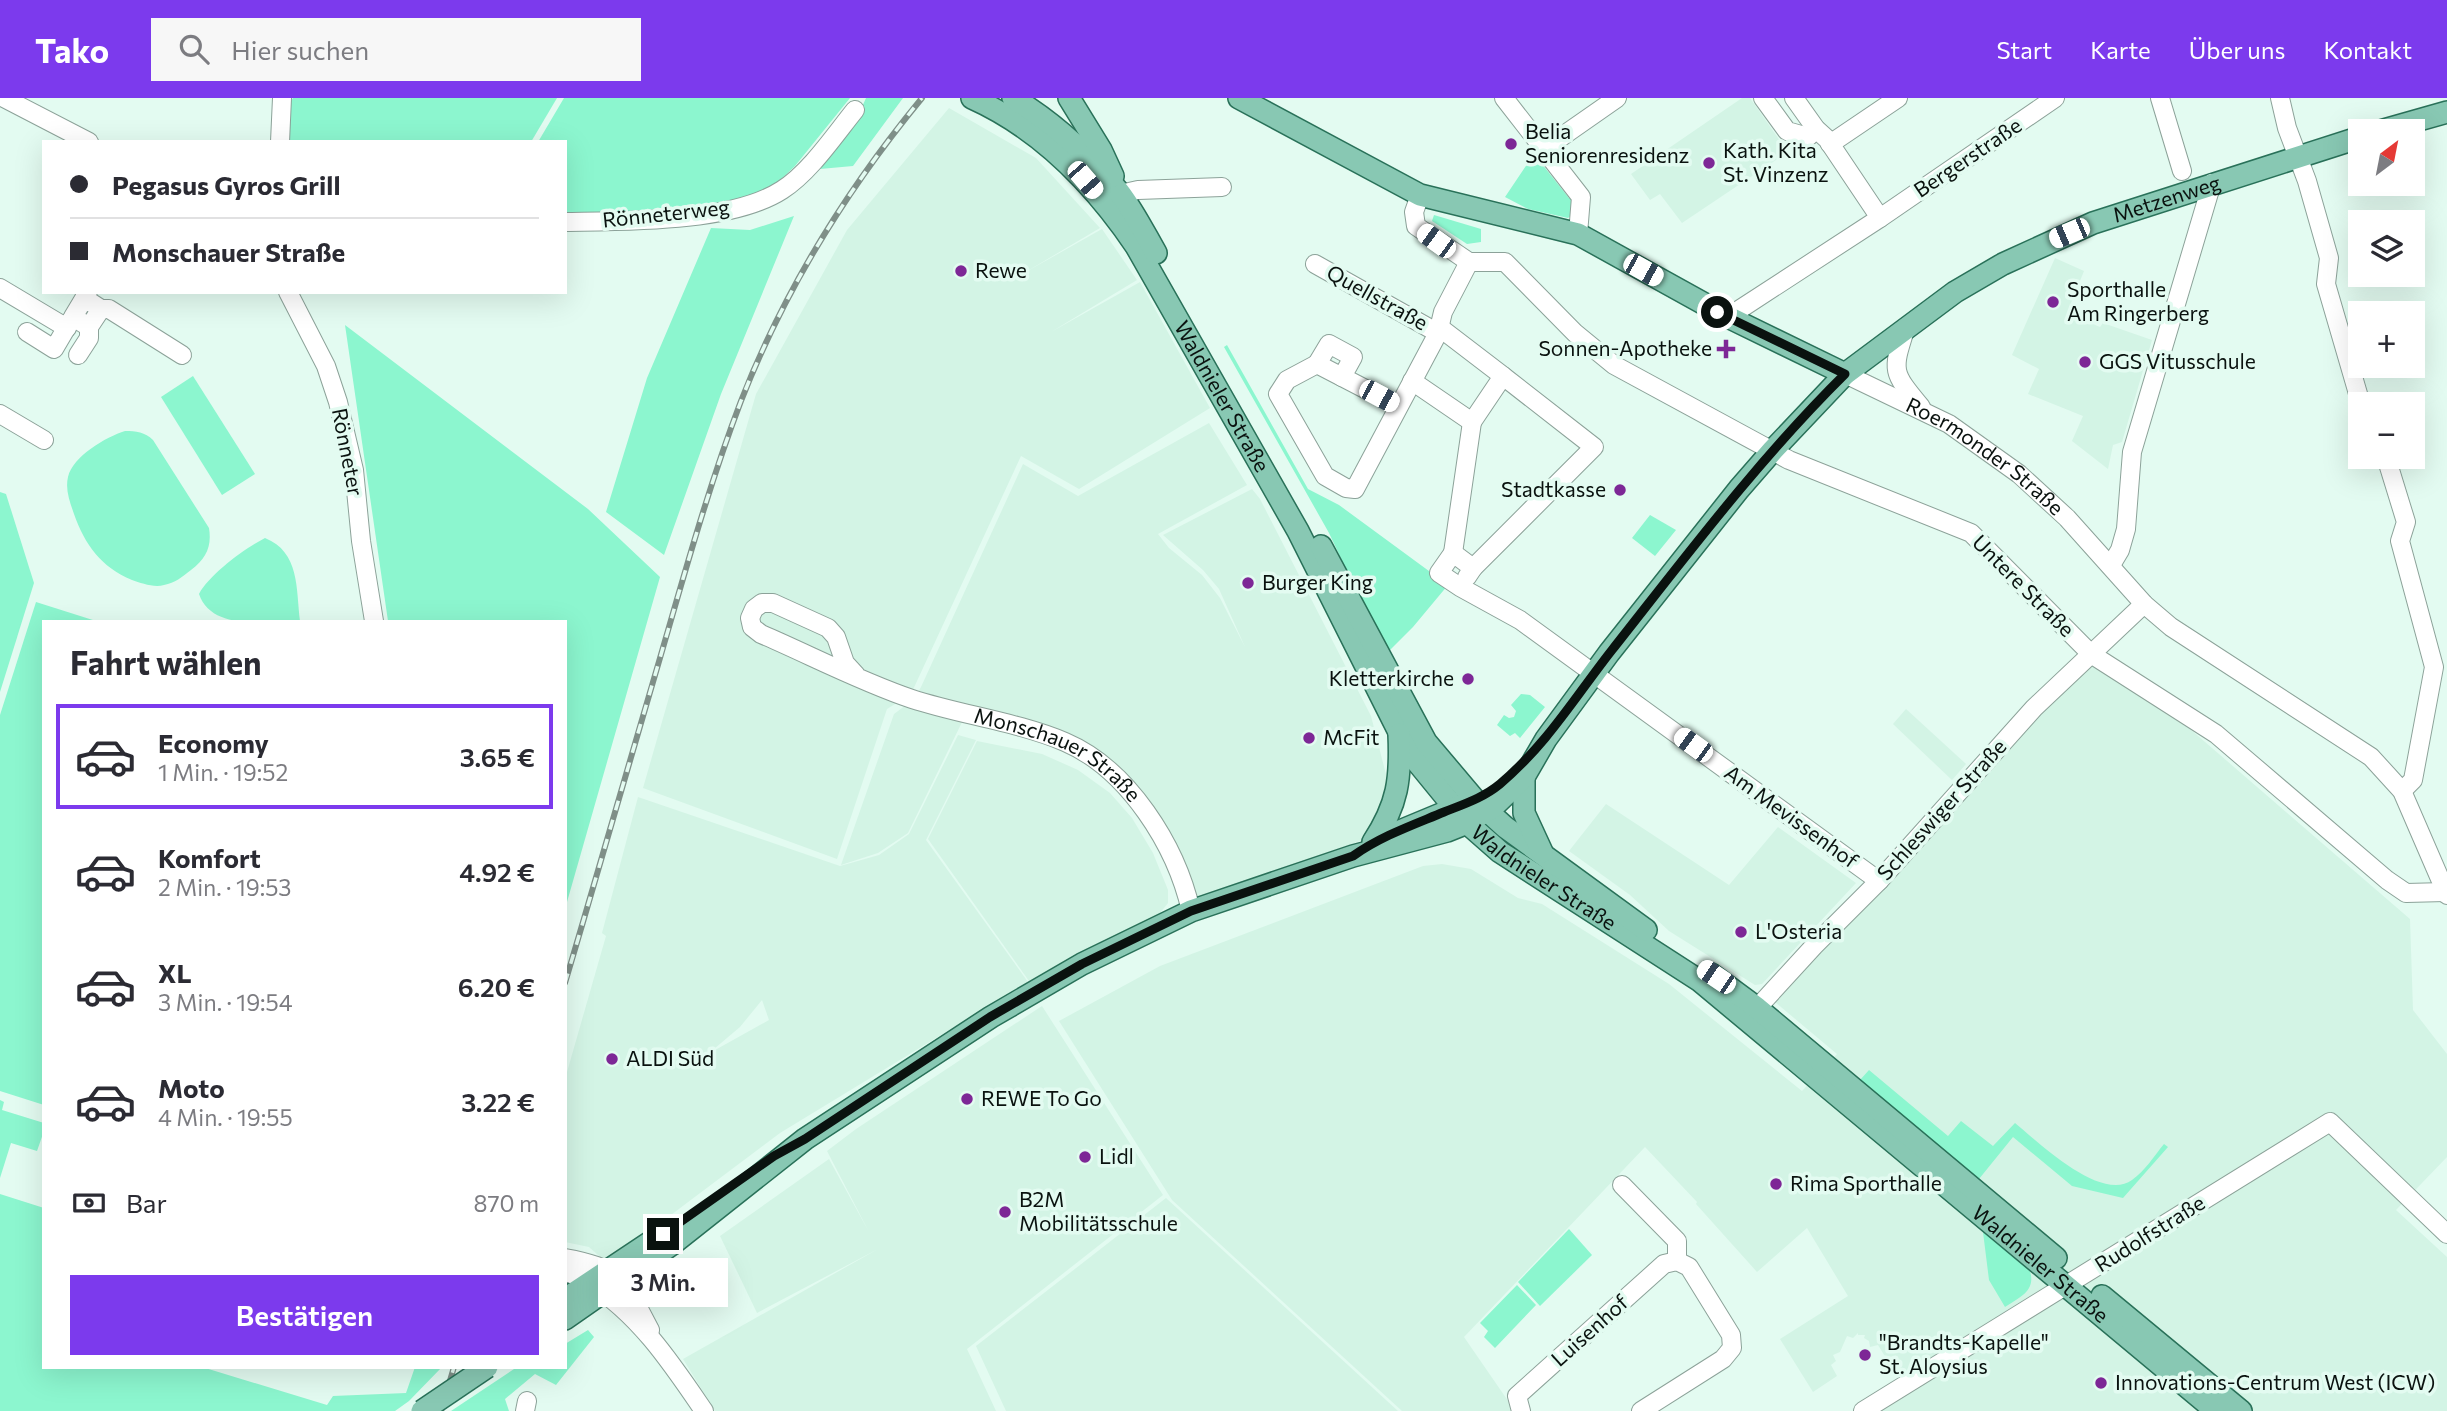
<!DOCTYPE html>
<html lang="de">
<head>
<meta charset="utf-8">
<style>
  :root { --surface:#fff; --page:#f7f7f7; --text:#2b2b33; --muted:#7c7c81; --line:#e1e1e2; --accent:#7c3aed }
  body { margin:0; font-family:Commissioner,sans-serif; background:var(--page); color:var(--text); height:100vh; display:flex; flex-direction:column; font-size:26px; white-space:nowrap }
  * { box-sizing:border-box; margin:0 }
  p { font-size:23px; color:var(--muted) }
  .icon { flex:none; width:38px; height:38px; fill:none; stroke:currentColor; stroke-width:2; stroke-linecap:round; stroke-linejoin:round }
  .map { position:relative; flex:1; overflow:hidden }
  .drawer { position:absolute; left:42px; top:522px; width:525px; height:749px; display:flex; flex-direction:column; background:var(--surface); border-radius:0px; box-shadow:0 7px 28px #0002 }
  .drawer>* { flex:none }
  .guide { position:absolute; left:42px; top:42px; width:525px; height:154px; border-radius:0px; box-shadow:0 7px 28px #0002; display:grid; align-content:center; height:154px; padding:0 28px; background:var(--surface) }
  .needle { width:46px; rotate:32deg }
  .tools { position:absolute; left:2348px; top:21px; display:grid; gap:14px }
  .tools a { display:grid; place-items:center; width:77px; height:77px; border-radius:0px; background:var(--surface); box-shadow:0 7px 28px #0002; font-size:35px }
  .end { position:absolute; width:32px; height:32px; margin:-16px; border:9px solid #0a120f; background:#fff; box-shadow:0 0 0 4px #fff }
  .from { border-radius:50% }
  .bubble { position:absolute; height:49px; border-radius:0px; background:var(--surface); box-shadow:0 7px 28px #0002; font-size:23px; font-weight:600; line-height:49px; text-align:center }
  .car { position:absolute; width:21px; height:42px; margin:-21px -10px; border-radius:9px; box-shadow:0 0 5px 2px #0007; background:linear-gradient(#fff 24%,#345 0 40%,#fff 0 76%,#345 0 86%,#fff 0) }
  .guide b { display:flex; align-items:center; gap:24px; height:66px; font-size:26px }
  .guide b+b { border-top:2px solid var(--line) }
  .guide i { width:18px; height:18px; background:var(--text) }
  ul { padding:0; list-style:none }
  li { display:flex; align-items:center; gap:21px; height:105px; margin:0 14px 10px; padding:0 14px; border:4px solid transparent; border-radius:0px }
  li div { flex:1 }
  li b { display:block; font-size:26px }
  li em { font-style:normal; font-weight:600 }
  li.selected { border-color:var(--accent) }
  li>.icon { width:63px; height:63px; stroke-width:1.5 }
  h2 { padding:0 28px; font-size:32px; line-height:84px }
  .pay { display:flex; align-items:center; gap:18px; height:77px; padding:0 28px; font-size:26px }
  .pay p { margin-inline-start:auto }
  .button { display:flex; gap:14px; margin-top:auto; padding:14px 28px }
  .button a { flex:1; height:80px; border-radius:0px; background:var(--accent); color:#fff; font-size:28px; font-weight:600; line-height:80px; text-align:center }
  header { display:flex; align-items:center; gap:42px; box-sizing:border-box; height:98px; padding:0 35px; background:var(--accent); color:#fff }
  header strong { font-size:33px }
  nav { display:flex; gap:38px; margin-inline-start:auto; font-size:24px }
  .search { width:490px; height:63px; background:var(--page); display:flex; align-items:center; gap:18px; box-sizing:border-box; padding:0 24px; border-radius:0px; color:var(--muted); font-size:26px }
  .map>svg:first-child { display:block }
  .built { fill:#d3f4e5; fill-rule:evenodd }
  .green { fill:#8cf6cf }
  .lines { fill:none; stroke-linecap:round; stroke-linejoin:round }
  .minor-casing { stroke:#8ca299; stroke-width:20 }
  .major-casing { stroke:#297159; stroke-width:24 }
  .minor { stroke:#fff; stroke-width:18 }
  .major { stroke:#88c8b3; stroke-width:21 }
  .rail-casing { stroke:#7f8f88; stroke-width:6 }
  .rail { stroke:#e3fbf1; stroke-width:3.5; stroke-dasharray:10; stroke-linecap:butt }
  .major-bridge-casing { stroke:#297159; stroke-width:24; stroke-linecap:butt }
  .major-bridge { stroke:#88c8b3; stroke-width:21 }
  .route { stroke:#0a120f; stroke-width:9 }
  .poi-dot { fill:#7d2796; stroke:#e3fbf1; stroke-width:2.5 }
  .labels { text-anchor:middle; stroke-width:7; stroke-linejoin:round; paint-order:stroke }
  .poi-label { font-size:21px; fill:#0a120f; stroke:#e3fbf1; text-anchor:start }
  .street-label { font-size:21px; fill:#0a120f; stroke:#e3fbf1 }
</style>
</head>
<body>
<header>
<strong>Tako</strong>
<div class="search"><svg class="icon" aria-label="search" viewBox="0 0 24 24"><circle cx="10" cy="10" r="6"/><path d="M15 15l6 6"/></svg>Hier suchen</div>
<nav><a>Start</a><a>Karte</a><a>Über uns</a><a>Kontakt</a></nav>
</header>
<div class="map">
<svg width="2447" height="1313" viewBox="0 0 2447 1313">
  <rect width="100%" height="100%" fill="#e3fbf1"/>
  <g class="built">
    <polygon points="1742,0 1750,0 1788,54 1682,125 1660,96 1650,102 1631,76"/>
    <polygon points="949,10 1036,60 1100,130 1024,175 1102,131 1137,182 1051,234 1140,184 1210,310 1079,391 1021,358 911,596 887,611 837,761 643,690 756,296 847,132"/>
    <polygon points="2055,160 2084,173 2067,215 2100,229 2103,225 2152,242 2122,344 2113,347 2108,371 2072,343 2083,318 2028,296 2039,271 2012,257"/>
    <polygon points="1209,325 1247,387 1158,436 1169,450 1202,477 1220,500 1245,549 1219,491 1203,472 1163,437 1252,391 1260,401 1371,618 1390,692 1377,737 1198,800 1164,729 1095,659 965,618 908,735 878,755 841,767 894,616 914,601 921,589 1023,366 1078,398"/>
    <polygon points="2086,564 2190,631 2410,821 2413,912 2447,956 2447,1059 2396,1112 2447,1159 2447,1313 1878,1313 1907,1294 1878,1247 1870,1249 1869,1243 1864,1240 1865,1237 1858,1237 1858,1235 1853,1240 1847,1238 1840,1254 1833,1257 1836,1263 1831,1267 1837,1278 1813,1294 1780,1241 1848,1198 1807,1130 1757,1174 1696,1106 1697,1104 1645,1049 1464,1239 1515,1313 1402,1313 1172,1102 1059,923 1160,868 1423,768 1442,766 1471,771 1518,800 1542,806 1669,886 1802,993 1837,956 1775,904"/>
    <polygon points="1906,611 1966,666 1952,682 1893,626"/>
    <path d="M958,637L976,642L926,742L1028,884L780,1035L607,1165L589,1149L565,1144V981L606,838L602,835L638,699L840,768L879,757L909,736ZM762,902L769,922L708,956L740,929Z"/>
    <polygon points="977,643 1042,656 1078,672 1110,695 1132,720 1153,755 1168,792 1168,805 1160,815 1029,883 928,741"/>
    <polygon points="1606,706 1729,787 1778,729 1856,785 1762,886 1755,887 1669,833 1630,797 1569,753"/>
    <polygon points="1042,908 1163,1097 967,1251 996,1313 715,1313 683,1261 878,1151 757,1215 720,1138 829,1061 869,1134 827,1053 856,1031"/>
    <polygon points="1166,1100 1398,1313 1006,1313 976,1248"/>
  </g>
  <g class="green">
    <polygon points="293,0 557,0 531,44 287,44 290,4"/>
    <polygon points="564,0 850,0 795,68 773,89 736,105 565,118 565,44 538,44"/>
    <polygon points="866,0 903,0 853,68 820,71 858,18"/>
    <polygon points="1534,56 1569,100 1571,98 1574,103 1572,117 1568,120 1528,111 1505,99"/>
    <polygon points="1434,117 1481,131 1481,144 1467,146 1432,123"/>
    <polygon points="794,118 721,296 664,457 606,414 647,280 711,130 750,132"/>
    <polygon points="345,227 588,411 660,479 565,811 565,523 388,523"/>
    <polygon points="1227,247 1308,391 1339,407 1448,487 1413,529 1386,556 1329,435 1224,249"/>
    <polygon points="193,278 255,376 222,397 161,299"/>
    <path d="M125,333C136,333 145,334 153,342L209,430C212,449 206,460 191,472C182,479 175,485 164,487C154,490 141,485 132,482C101,469 85,447 74,416C70,404 65,392 68,379C73,358 106,339 125,333Z"/>
    <polygon points="0,394 6,396 34,485 0,594"/>
    <polygon points="1650,417 1676,432 1655,458 1632,440"/>
    <path d="M265,440C300,454 296,491 300,523C268,523 212,534 199,496C210,476 244,451 265,440Z"/>
    <polygon points="36,504 96,523 44,523 44,1007 0,993 0,617"/>
    <polygon points="1521,596 1530,597 1545,609 1520,640 1515,635 1510,638 1497,627 1504,617 1509,620 1514,619 1516,613 1511,607"/>
    <path d="M1869,972L1948,1038L1961,1023L1993,1048L2015,1025C2037,1043 2101,1105 2132,1082C2145,1073 2154,1058 2164,1046L2168,1049L2123,1100L2072,1088L2013,1039L1979,1081L1860,982Z"/>
    <polygon points="0,1002 4,1004 2,1012 44,1025 44,1033 37,1053 11,1045 0,1080"/>
    <polygon points="0,1096 44,1110 44,1269 202,1269 327,1307 333,1298 406,1295 415,1269 442,1269 409,1303 395,1313 0,1313"/>
    <polygon points="1569,1131 1592,1157 1540,1208 1518,1184"/>
    <path d="M1983,1134L2030,1173C2036,1193 2020,1199 2005,1209L1989,1182Z"/>
    <polygon points="1517,1187 1536,1207 1495,1250 1484,1239 1488,1233 1480,1225"/>
    <polygon points="588,1232 594,1239 556,1287 535,1276 505,1301 509,1313 451,1313 517,1269 565,1269 565,1246"/>
  </g>
  <g class="lines">
    <g class="minor-casing">
      <g id="minor">
        <polyline points="4,0 89,44"/>
        <polyline points="1504,0 1581,99 1578,136"/>
        <polyline points="1763,0 1787,33 1808,39 1816,31"/>
        <polyline points="1794,0 1816,31 1827,41 1880,120"/>
        <polyline points="2160,0 2182,73"/>
        <polyline points="2280,0 2287,30 2307,83 2329,160 2326,186 2361,306"/>
        <polyline points="280,44 282,0"/>
        <polyline points="1830,46 1898,0"/>
        <polyline points="1544,51 1617,0"/>
        <polyline points="1120,96 1138,92 1222,89"/>
        <polyline points="1420,97 1414,114 1416,128 1469,164 1505,164 1575,235 1614,267 1789,362 1971,435 2091,556 2216,636 2387,782 2406,795 2445,794"/>
        <path d="M565,124C625,123 731,125 782,92C810,74 834,38 855,12"/>
        <polyline points="1315,166 1438,235"/>
        <polyline points="0,190 67,230"/>
        <polyline points="288,194 326,268 338,304 354,372 361,443 374,523"/>
        <polyline points="84,200 101,211 89,229 73,219 88,194"/>
        <polyline points="101,211 109,211 182,257"/>
        <polyline points="1728,219 1880,120 2055,0"/>
        <path d="M1906,229C1892,273 1891,273 1921,309"/>
        <polyline points="27,234 54,251 71,222"/>
        <polyline points="78,257 89,240 89,229"/>
        <polyline points="1317,266 1329,246 1353,259 1342,279"/>
        <path id="s1" d="M1845,276L1949,326L2019,376L2067,420L2144,506L2171,529L2371,659L2402,693L2447,797"/>
        <polyline points="1412,283 1472,324 1503,278 1439,229"/>
        <polyline points="1398,308 1317,266 1287,282 1278,296 1325,378 1346,390 1355,391 1438,235 1443,214 1469,164"/>
        <polyline points="0,316 44,342"/>
        <polyline points="2386,359 2406,424 2400,443 2434,569 2413,682 2402,693"/>
        <polyline points="1453,455 1472,324"/>
        <polyline points="2111,467 2120,452 2126,431 2132,354 2212,85"/>
        <polyline points="1473,470 1453,455 1439,475 1460,489 1520,522 1879,783"/>
        <polyline points="1467,479 1473,470 1594,349 1503,278"/>
        <path id="s2" d="M856,577L845,565L836,539L828,530L773,505H762L754,511L750,520L752,529L761,536C810,557 861,584 912,601C961,617 1018,624 1065,644C1128,671 1176,747 1191,813"/>
        <polyline points="1748,920 1814,848 1879,783 2034,610 2144,506"/>
        <polyline points="1622,1087 1677,1143 1677,1163"/>
        <path d="M565,1160C622,1170 625,1185 650,1232"/>
        <path d="M565,1173C573,1177 582,1180 589,1185C639,1216 672,1266 704,1313"/>
        <polyline points="525,1313 527,1303"/>
        <polyline points="1521,1313 1517,1298 1664,1166 1677,1163 1689,1169 1731,1237 1732,1250 1723,1261 1641,1313"/>
        <polyline points="1863,1313 2330,1024 2447,1136"/>
      </g>
    </g>
    <g class="major-casing">
      <g id="major">
        <path id="s3" d="M972,0C1041,31 1094,86 1136,148L1298,433L1399,634L1413,659L1467,725L1500,754L1700,883L2216,1313"/>
        <path d="M1013,0C1053,24 1089,57 1119,94C1133,112 1144,134 1156,155"/>
        <polyline points="1069,0 1101,52 1113,78"/>
        <polyline points="1239,0 1420,97 1578,136 1728,219 1845,276"/>
        <polyline points="2380,33 2447,14"/>
        <polyline points="1321,448 1426,644 1475,702 1505,729 1646,832"/>
        <polyline points="1524,679 1524,715 1542,754"/>
        <polyline points="1388,738 1465,706"/>
        <path d="M1373,744C1398,706 1401,681 1399,636"/>
        <polyline points="1711,876 1757,910 2056,1160"/>
        <polyline points="2102,1198 2241,1313"/>
        <polyline points="565,1201 670,1131"/>
        <path id="s4" d="M565,1221L671,1147L805,1041L991,919L1082,866L1191,813L1353,758L1447,733L1467,725L1493,709L1524,679L1546,641L1609,555L1739,391L1773,352L1845,276L1955,194L2003,166L2093,125L2361,39"/>
      </g>
    </g>
    <use href="#minor" class="minor"/>
    <use href="#major" class="major"/>
    <g class="rail-casing">
      <g id="rail">
        <path d="M565,885C597,777 628,669 660,560C685,474 709,387 741,303C784,193 847,91 922,0"/>
        <polyline points="441,1313 454,1269"/>
      </g>
    </g>
    <use href="#rail" class="rail"/>
    <g class="major-bridge-casing">
      <polyline id="major-bridge" points="422,1313 487,1269"/>
    </g>
    <use href="#major-bridge" class="major-bridge"/>
  </g>
  <g class="lines">
    <path class="route" d="M663,1136L774,1058L805,1041L990,919L1082,866L1191,813L1353,758C1381,738 1413,727 1444,714C1464,706 1483,700 1500,686C1548,645 1575,599 1612,552C1687,457 1759,361 1845,276L1717,214"/>
  </g>
  <g class="poi-dot">
    <circle cx="1511" cy="46" r="7"/>
    <circle cx="1709" cy="65" r="7"/>
    <circle cx="961" cy="173" r="7"/>
    <circle cx="2053" cy="204" r="7"/>
    <path d="M1722.5 240.5h7v7h7v7h-7v7h-7v-7h-7v-7h7z"/>
    <circle cx="2085" cy="264" r="7"/>
    <circle cx="1620" cy="392" r="7"/>
    <circle cx="1248" cy="485" r="7"/>
    <circle cx="1468" cy="581" r="7"/>
    <circle cx="1309" cy="640" r="7"/>
    <circle cx="1741" cy="834" r="7"/>
    <circle cx="612" cy="961" r="7"/>
    <circle cx="967" cy="1001" r="7"/>
    <circle cx="1085" cy="1059" r="7"/>
    <circle cx="1776" cy="1086" r="7"/>
    <circle cx="1005" cy="1114" r="7"/>
    <circle cx="1865" cy="1257" r="7"/>
    <circle cx="2101" cy="1285" r="7"/>
  </g>
  <g class="labels">
    <g class="poi-label">
      <text x="1525" y="41">Belia<tspan x="1525" dy="24">Seniorenresidenz</tspan></text>
      <text x="1723" y="60">Kath. Kita<tspan x="1723" dy="24">St. Vinzenz</tspan></text>
      <text x="975" y="180">Rewe</text>
      <text x="2067" y="199">Sporthalle<tspan x="2067" dy="24">Am Ringerberg</tspan></text>
      <text x="1712" y="258" text-anchor="end">Sonnen-Apotheke</text>
      <text x="2099" y="271">GGS Vitusschule</text>
      <text x="1606" y="399" text-anchor="end">Stadtkasse</text>
      <text x="1262" y="492">Burger King</text>
      <text x="1454" y="588" text-anchor="end">Kletterkirche</text>
      <text x="1323" y="647">McFit</text>
      <text x="1755" y="841">L'Osteria</text>
      <text x="626" y="968">ALDI Süd</text>
      <text x="981" y="1008">REWE To Go</text>
      <text x="1099" y="1066">Lidl</text>
      <text x="1790" y="1093">Rima Sporthalle</text>
      <text x="1019" y="1109">B2M<tspan x="1019" dy="24">Mobilitätsschule</tspan></text>
      <text x="1879" y="1252">"Brandts-Kapelle"<tspan x="1879" dy="24">St. Aloysius</tspan></text>
      <text x="2115" y="1292">Innovations-Centrum West (ICW)</text>
    </g>
    <g class="street-label">
      <text transform="translate(1968 60) rotate(-34)" y="7">Bergerstraße</text>
      <text dy="7" stroke="none"><textPath href="#s4" startOffset="1998">Metzenweg</textPath></text>
      <text transform="translate(666 116) rotate(-6)" y="7">Rönneterweg</text>
      <text transform="translate(1377 200) rotate(29)" y="7">Quellstraße</text>
      <text dy="7" stroke="none"><textPath href="#s3" startOffset="397">Waldnieler Straße</textPath></text>
      <text transform="translate(347 354) rotate(79)" y="7">Rönneter</text>
      <text dy="7" stroke="none"><textPath href="#s1" startOffset="163">Roermonder Straße</textPath></text>
      <text transform="translate(2023 488) rotate(45)" y="7">Untere Straße</text>
      <text dy="7" stroke="none"><textPath href="#s2" startOffset="490">Monschauer Straße</textPath></text>
      <text transform="translate(1942 712) rotate(-48)" y="7">Schleswiger Straße</text>
      <text transform="translate(1791 719) rotate(36)" y="7">Am Mevissenhof</text>
      <text dy="7" stroke="none"><textPath href="#s3" startOffset="985">Waldnieler Straße</textPath></text>
      <text transform="translate(2150 1136) rotate(-32)" y="7">Rudolfstraße</text>
      <text dy="7" stroke="none"><textPath href="#s3" startOffset="1615">Waldnieler Straße</textPath></text>
      <text transform="translate(1590 1233) rotate(-42)" y="7">Luisenhof</text>
    </g>
  </g>
</svg>
<div class="tools">
<a><svg class="needle" viewBox="-14 -14 28 28"><path d="M0-13l5 13h-10z" fill="#e53935"/><path d="M0 13l5-13h-10z" fill="#7c7c81"/></svg></a>
<a><svg class="icon" aria-label="layers" viewBox="0 0 24 24"><path d="M12 4l9 5-9 5-9-5zM3 14l9 5 9-5"/></svg></a>
<a>+</a>
<a>−</a>
</div>
<i class="end from" style="left:1717px;top:214px"></i>
<i class="end" style="left:663px;top:1136px"></i>
<div class="bubble" style="left:598px;top:1160px;width:130px">3 Min.</div>
<i class="car" style="left:1085px;top:82px;rotate:139deg"></i>
<i class="car" style="left:2069px;top:135px;rotate:247deg"></i>
<i class="car" style="left:1436px;top:143px;rotate:306deg"></i>
<i class="car" style="left:1643px;top:172px;rotate:119deg"></i>
<i class="car" style="left:1379px;top:298px;rotate:118deg"></i>
<i class="car" style="left:1693px;top:647px;rotate:306deg"></i>
<i class="car" style="left:1716px;top:879px;rotate:304deg"></i>
<div class="guide">
<b><i class="from"></i>Pegasus Gyros Grill</b>
<b><i></i>Monschauer Straße</b>
</div>
<section class="drawer">
<h2>Fahrt wählen</h2>
<ul>
<li class="selected"><svg class="icon" aria-label="car" viewBox="0 0 24 24"><path d="M5 17H2v-5l4-1 3-4h7l3 4 3 1v5h-3M9 17h6M6 11h13"/><circle cx="7" cy="17" r="2"/><circle cx="17" cy="17" r="2"/></svg><div><b>Economy</b><p>1 Min. · 19:52</p></div><em>3.65 €</em></li>
<li><svg class="icon" aria-label="car" viewBox="0 0 24 24"><path d="M5 17H2v-5l4-1 3-4h7l3 4 3 1v5h-3M9 17h6M6 11h13"/><circle cx="7" cy="17" r="2"/><circle cx="17" cy="17" r="2"/></svg><div><b>Komfort</b><p>2 Min. · 19:53</p></div><em>4.92 €</em></li>
<li><svg class="icon" aria-label="car" viewBox="0 0 24 24"><path d="M5 17H2v-5l4-1 3-4h7l3 4 3 1v5h-3M9 17h6M6 11h13"/><circle cx="7" cy="17" r="2"/><circle cx="17" cy="17" r="2"/></svg><div><b>XL</b><p>3 Min. · 19:54</p></div><em>6.20 €</em></li>
<li><svg class="icon" aria-label="car" viewBox="0 0 24 24"><path d="M5 17H2v-5l4-1 3-4h7l3 4 3 1v5h-3M9 17h6M6 11h13"/><circle cx="7" cy="17" r="2"/><circle cx="17" cy="17" r="2"/></svg><div><b>Moto</b><p>4 Min. · 19:55</p></div><em>3.22 €</em></li>
</ul>
<div class="pay"><svg class="icon" aria-label="cash" viewBox="0 0 24 24"><path d="M3 7h18v10H3z"/><circle cx="12" cy="12" r="2"/></svg>Bar<p>870 m</p></div>
<div class="button"><a>Bestätigen</a></div>
</section>
</div>
</body>
</html>
